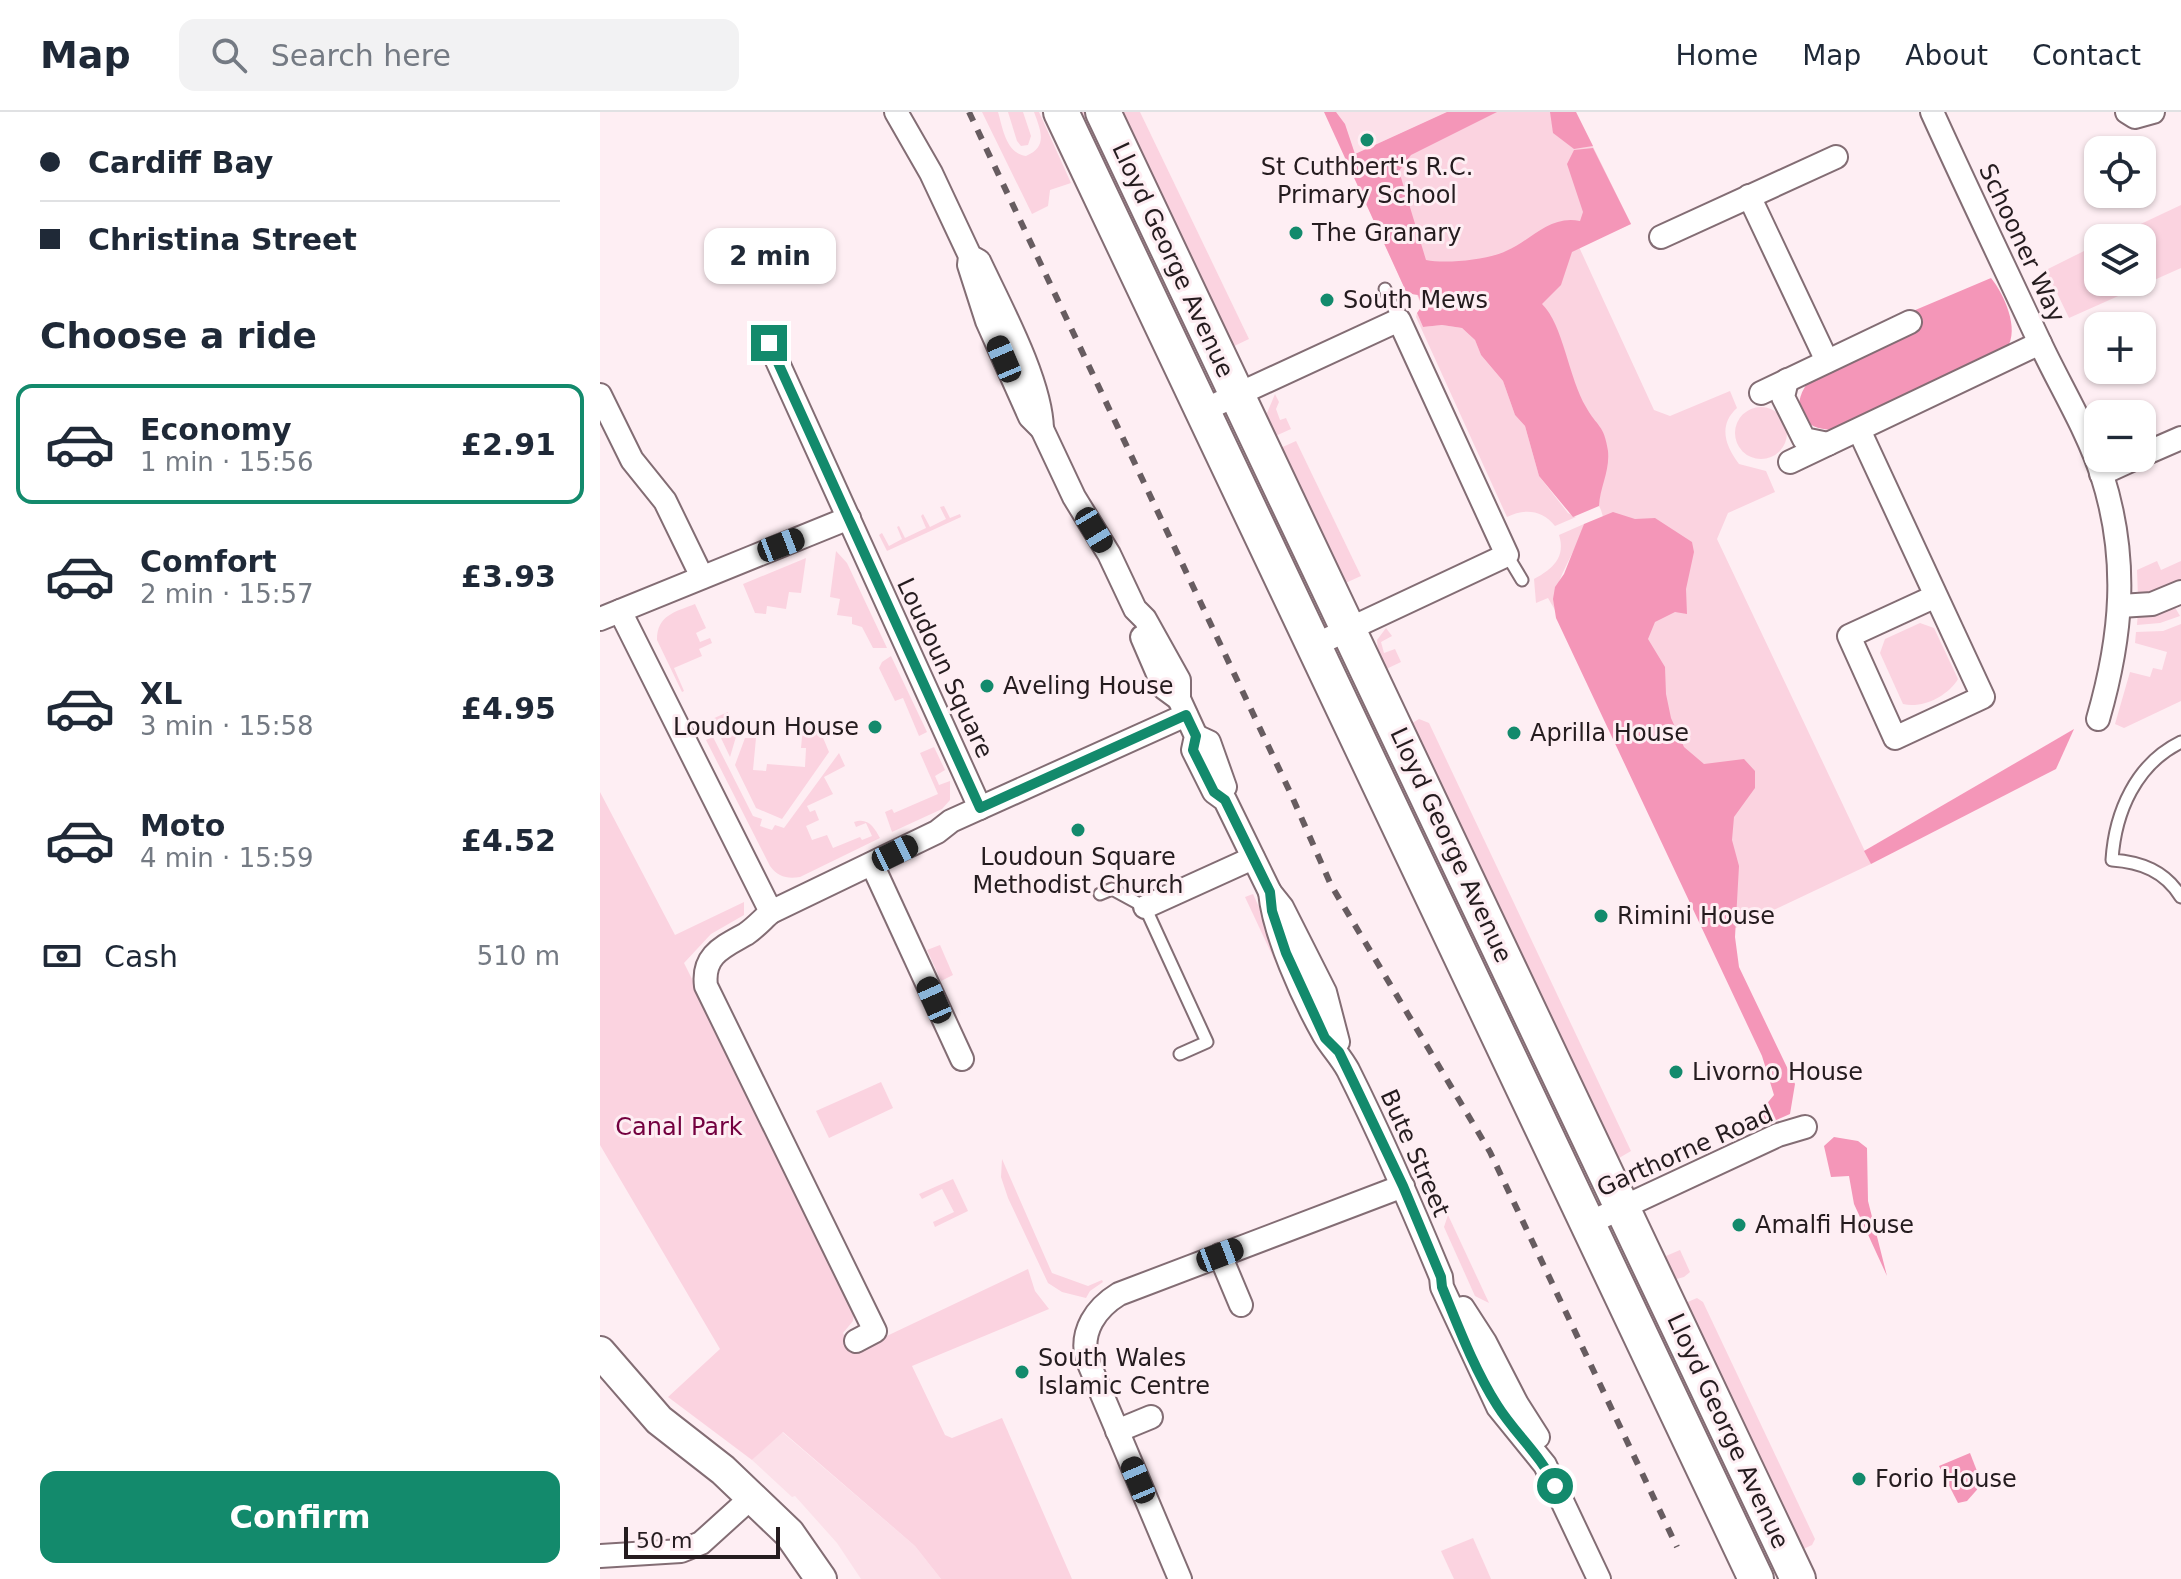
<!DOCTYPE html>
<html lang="en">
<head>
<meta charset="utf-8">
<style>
  :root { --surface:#fff; --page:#f2f2f3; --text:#1f2937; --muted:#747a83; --line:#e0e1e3; --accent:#138a6c }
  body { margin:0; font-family:"DejaVu Sans",sans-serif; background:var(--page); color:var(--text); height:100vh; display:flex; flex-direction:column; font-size:30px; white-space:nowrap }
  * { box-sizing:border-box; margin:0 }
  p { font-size:26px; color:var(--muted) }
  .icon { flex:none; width:44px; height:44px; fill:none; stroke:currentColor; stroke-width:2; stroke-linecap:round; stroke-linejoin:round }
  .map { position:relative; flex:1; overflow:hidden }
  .side { display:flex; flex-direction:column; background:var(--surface); width:600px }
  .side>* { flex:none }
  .banner { display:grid; align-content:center; height:176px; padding:0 40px; background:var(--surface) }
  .controls { position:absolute; left:1484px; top:24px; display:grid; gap:16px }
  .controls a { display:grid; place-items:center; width:72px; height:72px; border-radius:16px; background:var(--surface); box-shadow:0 2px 6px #0004; font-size:40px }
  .scale { position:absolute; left:24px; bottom:20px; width:156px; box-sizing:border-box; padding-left:8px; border:4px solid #251c1f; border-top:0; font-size:22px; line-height:28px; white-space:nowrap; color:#251c1f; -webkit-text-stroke:6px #feeef3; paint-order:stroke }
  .end { position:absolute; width:36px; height:36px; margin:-18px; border:10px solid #138a6c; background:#fff; box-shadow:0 0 0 4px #fff }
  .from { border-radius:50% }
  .bubble { position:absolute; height:56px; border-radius:16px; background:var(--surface); box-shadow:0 2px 6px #0004; font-size:26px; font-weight:700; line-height:56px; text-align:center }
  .car { position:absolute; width:24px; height:48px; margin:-24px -12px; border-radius:10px; box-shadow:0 0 6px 2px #0007; background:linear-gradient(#222 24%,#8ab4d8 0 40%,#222 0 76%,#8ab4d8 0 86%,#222 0) }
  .banner b { display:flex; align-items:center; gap:28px; height:76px; font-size:30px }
  .banner b+b { border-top:2px solid var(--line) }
  .banner i { width:20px; height:20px; background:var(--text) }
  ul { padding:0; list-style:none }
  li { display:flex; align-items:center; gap:24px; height:120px; margin:0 16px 12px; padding:0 24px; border:4px solid transparent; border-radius:16px }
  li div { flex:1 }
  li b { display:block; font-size:30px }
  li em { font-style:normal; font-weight:700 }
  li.selected { border-color:var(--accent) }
  li>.icon { width:72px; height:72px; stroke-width:1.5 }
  h2 { padding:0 40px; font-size:36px; line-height:96px }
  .pay { display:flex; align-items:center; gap:20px; height:88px; padding:0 40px; font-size:30px }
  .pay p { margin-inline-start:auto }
  .button { display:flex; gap:16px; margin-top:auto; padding:16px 40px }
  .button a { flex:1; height:92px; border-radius:16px; background:var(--accent); color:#fff; font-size:32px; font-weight:700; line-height:92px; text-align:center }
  header { display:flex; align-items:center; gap:48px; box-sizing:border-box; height:112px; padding:0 40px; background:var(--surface); border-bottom:2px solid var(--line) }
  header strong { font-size:38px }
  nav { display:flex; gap:44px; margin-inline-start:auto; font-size:28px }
  .search { width:560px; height:72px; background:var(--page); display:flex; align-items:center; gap:20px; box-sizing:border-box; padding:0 28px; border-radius:16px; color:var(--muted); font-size:30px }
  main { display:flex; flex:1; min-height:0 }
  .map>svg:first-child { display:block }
  .built { fill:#fce0e9 }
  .green { fill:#fbd3e0 }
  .forest { fill:#f496b8 }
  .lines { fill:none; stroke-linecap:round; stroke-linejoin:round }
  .lane-casing { stroke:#836d74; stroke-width:15 }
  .street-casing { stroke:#836d74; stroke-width:26 }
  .secondary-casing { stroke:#836d74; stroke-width:34 }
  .primary-casing { stroke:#836d74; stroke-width:38 }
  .lane { stroke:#fff; stroke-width:11 }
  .street { stroke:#fff; stroke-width:22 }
  .secondary { stroke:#fff; stroke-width:30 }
  .primary { stroke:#fff; stroke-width:34 }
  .rail { stroke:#675c60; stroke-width:6; stroke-dasharray:10 10; stroke-linecap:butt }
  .route { stroke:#138a6c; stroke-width:10 }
  .poi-dot { fill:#138a6c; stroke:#feeef3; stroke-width:3 }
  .labels { text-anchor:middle; stroke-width:6; stroke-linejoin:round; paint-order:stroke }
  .poi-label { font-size:24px; fill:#251c1f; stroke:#feeef3; text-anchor:start }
  .street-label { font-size:24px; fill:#251c1f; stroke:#feeef3 }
  .park-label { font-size:24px; fill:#73003f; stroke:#feeef3 }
</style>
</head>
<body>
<header>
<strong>Map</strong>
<div class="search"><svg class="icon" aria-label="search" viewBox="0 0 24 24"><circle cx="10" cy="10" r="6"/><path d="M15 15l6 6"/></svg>Search here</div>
<nav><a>Home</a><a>Map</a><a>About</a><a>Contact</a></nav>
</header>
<main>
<section class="side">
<div class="banner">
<b><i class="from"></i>Cardiff Bay</b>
<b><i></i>Christina Street</b>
</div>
<h2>Choose a ride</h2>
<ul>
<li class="selected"><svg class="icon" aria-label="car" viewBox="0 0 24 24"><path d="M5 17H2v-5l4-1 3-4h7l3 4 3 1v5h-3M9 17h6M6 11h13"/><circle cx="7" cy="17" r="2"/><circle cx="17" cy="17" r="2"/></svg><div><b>Economy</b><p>1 min · 15:56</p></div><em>£2.91</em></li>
<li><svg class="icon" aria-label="car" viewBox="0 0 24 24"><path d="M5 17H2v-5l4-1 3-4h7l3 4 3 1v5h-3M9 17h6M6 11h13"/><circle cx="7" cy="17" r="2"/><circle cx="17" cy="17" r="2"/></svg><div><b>Comfort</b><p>2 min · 15:57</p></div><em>£3.93</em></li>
<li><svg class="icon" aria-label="car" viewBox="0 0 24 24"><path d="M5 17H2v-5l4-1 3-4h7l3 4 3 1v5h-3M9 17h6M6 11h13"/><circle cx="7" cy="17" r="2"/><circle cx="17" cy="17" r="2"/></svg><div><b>XL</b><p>3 min · 15:58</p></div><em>£4.95</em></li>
<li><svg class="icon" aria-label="car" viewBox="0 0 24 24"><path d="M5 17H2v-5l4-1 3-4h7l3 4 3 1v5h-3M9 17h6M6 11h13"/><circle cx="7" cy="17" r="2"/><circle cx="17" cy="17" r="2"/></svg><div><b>Moto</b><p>4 min · 15:59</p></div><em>£4.52</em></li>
</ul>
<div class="pay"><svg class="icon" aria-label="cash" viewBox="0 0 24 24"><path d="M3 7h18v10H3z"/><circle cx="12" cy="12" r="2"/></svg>Cash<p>510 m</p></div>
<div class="button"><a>Confirm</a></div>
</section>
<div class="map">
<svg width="1581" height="1467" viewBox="0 0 1581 1467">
  <rect width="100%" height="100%" fill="#feeef3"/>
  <g class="built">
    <polygon points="735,0 847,0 755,42"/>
    <polygon points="182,1320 315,1434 341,1467 261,1467 237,1431 195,1384 192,1385 152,1348"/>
  </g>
  <g class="green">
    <path d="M382,0H398C403,17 406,41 426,44C448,35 441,19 434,0H439L471,71L450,78L448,94L432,102Z"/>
    <polygon points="408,0 423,0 431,24 428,33 421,34 417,29"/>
    <polygon points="475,0 488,0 598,231 587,236"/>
    <polygon points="516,0 540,0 649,227 630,236"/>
    <path d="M847,0H976L1031,112L979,135L1054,298L1070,304L1130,279L1137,296C1118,313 1125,334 1139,352L1166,359L1175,380L1128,401L1117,427L1271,752L1123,822L1001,398L957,308L907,231L823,197L817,183L812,182L809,186L746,47Z"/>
    <polygon points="1581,93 1581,156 1469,206 1446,158 1498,132 1498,170 1542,170 1542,126 1511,126"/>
    <path d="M817,201L823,215L842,213L862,216L875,228L881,243L903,269L915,303L925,314L939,364L968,401L976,405L955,414C943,398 924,396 907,405L816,205Z"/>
    <polygon points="675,282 679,290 676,297 680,308 686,306 691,317 671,326 667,301"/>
    <circle cx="1161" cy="321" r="26"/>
    <polygon points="696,329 761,464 741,473 676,338"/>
    <polygon points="654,348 709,466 697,472 643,353"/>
    <polygon points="344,394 350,406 360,402 361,405 287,439 279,423 282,421 289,434 302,427 297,415 299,414 305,426 326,416 321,404 323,402 330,415 346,407 340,395"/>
    <path d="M984,412C977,440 951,471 955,498L948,486L936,491L934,467C953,457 966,445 959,423Z"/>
    <polygon points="236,439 247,451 287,536 273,536 262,515 252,512 252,505 237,503 240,487 230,485"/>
    <polygon points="206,446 201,481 189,480 186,497 167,494 166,502 155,501 143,472"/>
    <polygon points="1557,449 1561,458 1581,449 1581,467 1571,472 1574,477 1538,486 1537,458"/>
    <path d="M95,492L106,516L96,521L100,530L110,526L112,531L99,537L102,544L74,556L84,579L82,580L57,528C57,503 75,500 95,492Z"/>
    <polygon points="1573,492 1580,504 1560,511 1537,513 1538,499"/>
    <path d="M1320,511L1334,516L1358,567C1348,584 1322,597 1303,592L1280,541L1285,527Z"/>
    <polygon points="1581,512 1581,589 1524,616 1515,612 1530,560 1550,565 1553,556 1562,558 1567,540 1535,531 1536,520 1563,519"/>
    <polygon points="786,516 792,524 781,530 784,541 795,537 801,550 780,560 777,528"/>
    <polygon points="291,544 327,620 319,624 303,586 295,589 279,556 282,550"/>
    <polygon points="767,585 981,1044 970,1048 755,591"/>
    <polygon points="128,600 126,617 138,618 130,645 112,607"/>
    <polygon points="819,607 829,611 1031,1039 1014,1049 809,613"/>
    <polygon points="203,614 219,616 229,640 182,707 156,696 135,653 145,626 156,626 153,658 166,659 167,652 205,655 206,636 201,636"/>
    <path d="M113,625L153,704L162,707L160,714L172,718L175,713L184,716L239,641L245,654L224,665L233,682L207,694L210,700L215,698L219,708L206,714L212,728L227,723L233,736L260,725L262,728L272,724L266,711L256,715L254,710C268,705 274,715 280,726L200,765C187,767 178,765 170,754L106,628Z"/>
    <polygon points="334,635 345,658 335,664 339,673 350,669 350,688 342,697 292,720 285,700 292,697 294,701 338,682 320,641"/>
    <polygon points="0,680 75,823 144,790 144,803 111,822 84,851 255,1193 253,1209 243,1221 253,1240 428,1157 435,1179 449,1197 312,1254 345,1323 352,1326 402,1306 472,1467 341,1467 315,1434 183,1320 152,1348 68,1285 120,1237 0,1033"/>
    <polygon points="653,782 689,861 682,864 645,785"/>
    <polygon points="340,833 353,863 341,869 327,838"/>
    <polygon points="281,970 293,996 229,1026 216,999"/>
    <polygon points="402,1047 452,1161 488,1174 502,1168 503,1170 490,1179 486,1186 462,1180 448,1171 408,1086 401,1065"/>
    <polygon points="353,1067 368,1099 335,1115 333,1110 354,1100 342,1077 322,1087 319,1082"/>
    <polygon points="848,1103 889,1191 875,1184 844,1115"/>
    <polygon points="1080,1138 1090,1160 1084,1165 1069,1169 1059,1147"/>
    <polygon points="1039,1161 1167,1432 1155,1438 1027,1166"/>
    <polygon points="1097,1186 1103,1190 1215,1427 1212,1433 1199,1439 1083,1192"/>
    <polygon points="873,1426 891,1467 854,1467 841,1439"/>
  </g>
  <g class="forest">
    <path d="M724,0H736L745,12L755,42L847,0H897L811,43L799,59L826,148C846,152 887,148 906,139C932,128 949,103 980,109L983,100L967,52L974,38L993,36L1031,112L972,140L961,173L942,192C963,212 969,267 986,295C997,315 1004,312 1008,339C1010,359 1000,375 999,394L973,405L939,364L925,314L915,303L903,269L881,243L875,228L862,216L842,213L823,215L817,201L822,194L818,183L812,182L809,186Z"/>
    <polygon points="950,0 976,0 993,34 974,37 953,21"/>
    <path d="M1391,166C1404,182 1420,217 1407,236L1242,317C1208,322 1186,301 1208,270L1319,213L1313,199Z"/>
    <polygon points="1013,400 1035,407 1055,406 1092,430 1094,440 1086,477 1087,502 1075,500 1055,510 1048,527 1065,555 1066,582 1071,606 1084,635 1104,652 1144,647 1155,659 1155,676 1134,705 1132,728 1139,754 1135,825 1139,855 1195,972 1190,1002 1174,1009 1162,1008 1160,1000 1174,983 1162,944 956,506 953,487 955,475 964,462 984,412"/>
    <polygon points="1474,617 1456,657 1271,752 1264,739"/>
    <polygon points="1234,1025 1258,1029 1267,1036 1268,1089 1287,1164 1254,1092 1249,1064 1231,1065 1224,1034"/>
    <polygon points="1370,1341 1382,1372 1367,1389 1358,1391 1339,1354"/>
  </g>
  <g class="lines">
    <g class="lane-casing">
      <g id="lane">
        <polyline points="785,177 799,208"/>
        <polyline points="907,443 922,468"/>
        <path d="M1581,630C1536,652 1515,700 1512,748C1541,750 1565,759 1581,785"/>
        <polyline points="500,782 512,777 545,795 607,930 580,942"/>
      </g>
    </g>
    <g class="street-casing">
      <g id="street">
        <path d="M296,0L331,61L370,144L369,153L387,209L430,305L442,317C441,269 400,194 379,149L370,144"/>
        <path d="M1332,0C1367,77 1404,154 1440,231C1460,274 1487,317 1502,363C1529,447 1522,524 1498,607"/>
        <polyline points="1527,0 1535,5 1553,0"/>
        <polyline points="1149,84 1227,249"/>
        <polyline points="1061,125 1236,45"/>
        <polyline points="169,231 380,696"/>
        <polyline points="1187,268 1183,285 1204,327 1228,332"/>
        <polyline points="1161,281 1310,210"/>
        <polyline points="0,283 32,348 65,389 102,465"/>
        <polyline points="602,299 799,208 907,443 713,534"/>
        <polyline points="442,317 474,385 509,442 535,497 545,507 579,568 579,587 596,624 593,638 614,680 625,688 670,780 682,795 725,880 738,930"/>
        <polyline points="1259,318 1383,585 1295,626 1249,524 1336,484"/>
        <polyline points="1542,343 1581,326"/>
        <polyline points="1190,350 1440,231"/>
        <polyline points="1501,362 1536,346"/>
        <polyline points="1520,494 1552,492 1581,480"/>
        <polyline points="20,499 171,800 337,720 351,709 586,603"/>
        <polyline points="0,507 249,406"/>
        <polyline points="542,525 564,576 579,587"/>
        <polyline points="596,624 609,630 625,675"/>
        <polyline points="272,752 362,947"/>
        <path d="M670,780C674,822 703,886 724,923C731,935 741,945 748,958C782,1026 812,1095 841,1165L842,1175L898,1295L945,1353L999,1467"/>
        <polyline points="545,795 653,746"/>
        <path d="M171,800C163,807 155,816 146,822C123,835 102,843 106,874L275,1219L256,1229"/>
        <polyline points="987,1112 1178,1023 1205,1015"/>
        <polyline points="620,1143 641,1193"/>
        <polyline points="863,1196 885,1230 917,1292 938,1325"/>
        <polyline points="517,1319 551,1305"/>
        <polyline points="0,1444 81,1439 101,1431 153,1384"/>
        <path d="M580,1467L487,1247C480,1219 496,1196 519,1182L803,1074"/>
      </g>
    </g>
    <g class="secondary-casing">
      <polyline id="secondary" points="0,1240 59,1308 123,1358 189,1421 221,1467"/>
    </g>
    <g class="primary-casing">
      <g id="primary">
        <polyline points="461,0 1156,1467"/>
        <polyline points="503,0 1198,1467"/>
      </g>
    </g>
    <use href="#lane" class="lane"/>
    <use href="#street" class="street"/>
    <use href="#secondary" class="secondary"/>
    <use href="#primary" class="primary"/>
    <polyline class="rail" points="369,0 690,680 731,773 890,1040 1077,1435"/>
  </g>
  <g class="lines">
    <path class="route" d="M169,231L380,696L586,603L596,624L593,638L614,680L625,688L670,780L672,799L686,841L725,926L739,940L753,969L803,1074L841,1165L842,1175C858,1214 874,1257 897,1293C915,1322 941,1343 955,1374"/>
  </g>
  <g class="poi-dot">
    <circle cx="767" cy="28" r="8"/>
    <circle cx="696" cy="121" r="8"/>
    <circle cx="727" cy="188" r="8"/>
    <circle cx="387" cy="574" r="8"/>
    <circle cx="275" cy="615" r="8"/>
    <circle cx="914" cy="621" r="8"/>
    <circle cx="478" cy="718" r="8"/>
    <circle cx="1001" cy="804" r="8"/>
    <circle cx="1076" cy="960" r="8"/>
    <circle cx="1139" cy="1113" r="8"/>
    <circle cx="422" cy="1260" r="8"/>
    <circle cx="1259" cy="1367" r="8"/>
  </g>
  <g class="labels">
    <g class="poi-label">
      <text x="767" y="63" text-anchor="middle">St Cuthbert's R.C.<tspan x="767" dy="28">Primary School</tspan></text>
      <text x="712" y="129">The Granary</text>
      <text x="743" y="196">South Mews</text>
      <text x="403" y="582">Aveling House</text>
      <text x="259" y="623" text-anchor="end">Loudoun House</text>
      <text x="930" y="629">Aprilla House</text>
      <text x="478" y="753" text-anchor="middle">Loudoun Square<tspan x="478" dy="28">Methodist Church</tspan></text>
      <text x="1017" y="812">Rimini House</text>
      <text x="1092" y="968">Livorno House</text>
      <text x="1155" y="1121">Amalfi House</text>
      <text x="438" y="1254">South Wales<tspan x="438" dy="28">Islamic Centre</tspan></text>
      <text x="1275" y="1375">Forio House</text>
    </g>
    <g class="street-label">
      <text transform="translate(1422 131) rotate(65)" y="8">Schooner Way</text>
      <text transform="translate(573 148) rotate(65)" y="8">Lloyd George Avenue</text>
      <text transform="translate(345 556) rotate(65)" y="8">Loudoun Square</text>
      <text transform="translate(851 733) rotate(65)" y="8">Lloyd George Avenue</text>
      <text transform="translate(1085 1039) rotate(-24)" y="8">Garthorne Road</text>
      <text transform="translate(815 1041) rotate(66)" y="8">Bute Street</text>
      <text transform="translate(1128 1319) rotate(65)" y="8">Lloyd George Avenue</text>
    </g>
    <g class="park-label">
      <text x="79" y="1023">Canal Park</text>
    </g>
  </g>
</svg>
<div class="controls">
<a><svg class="icon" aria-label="locate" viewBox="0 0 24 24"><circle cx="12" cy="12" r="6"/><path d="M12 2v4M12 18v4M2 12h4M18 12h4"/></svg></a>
<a><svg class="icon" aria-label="layers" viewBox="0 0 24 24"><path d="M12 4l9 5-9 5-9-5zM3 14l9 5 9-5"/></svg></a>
<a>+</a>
<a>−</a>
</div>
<div class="scale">50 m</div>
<i class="end from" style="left:955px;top:1374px"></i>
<i class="end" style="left:169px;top:231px"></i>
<div class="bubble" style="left:104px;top:116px;width:132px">2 min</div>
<i class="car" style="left:404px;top:247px;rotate:337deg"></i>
<i class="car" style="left:494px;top:418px;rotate:149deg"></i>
<i class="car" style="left:181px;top:433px;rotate:69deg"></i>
<i class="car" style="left:295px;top:741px;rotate:64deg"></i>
<i class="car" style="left:334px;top:888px;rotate:336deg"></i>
<i class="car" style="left:620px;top:1143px;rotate:69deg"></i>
<i class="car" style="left:538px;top:1368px;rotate:337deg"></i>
</div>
</main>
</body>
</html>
